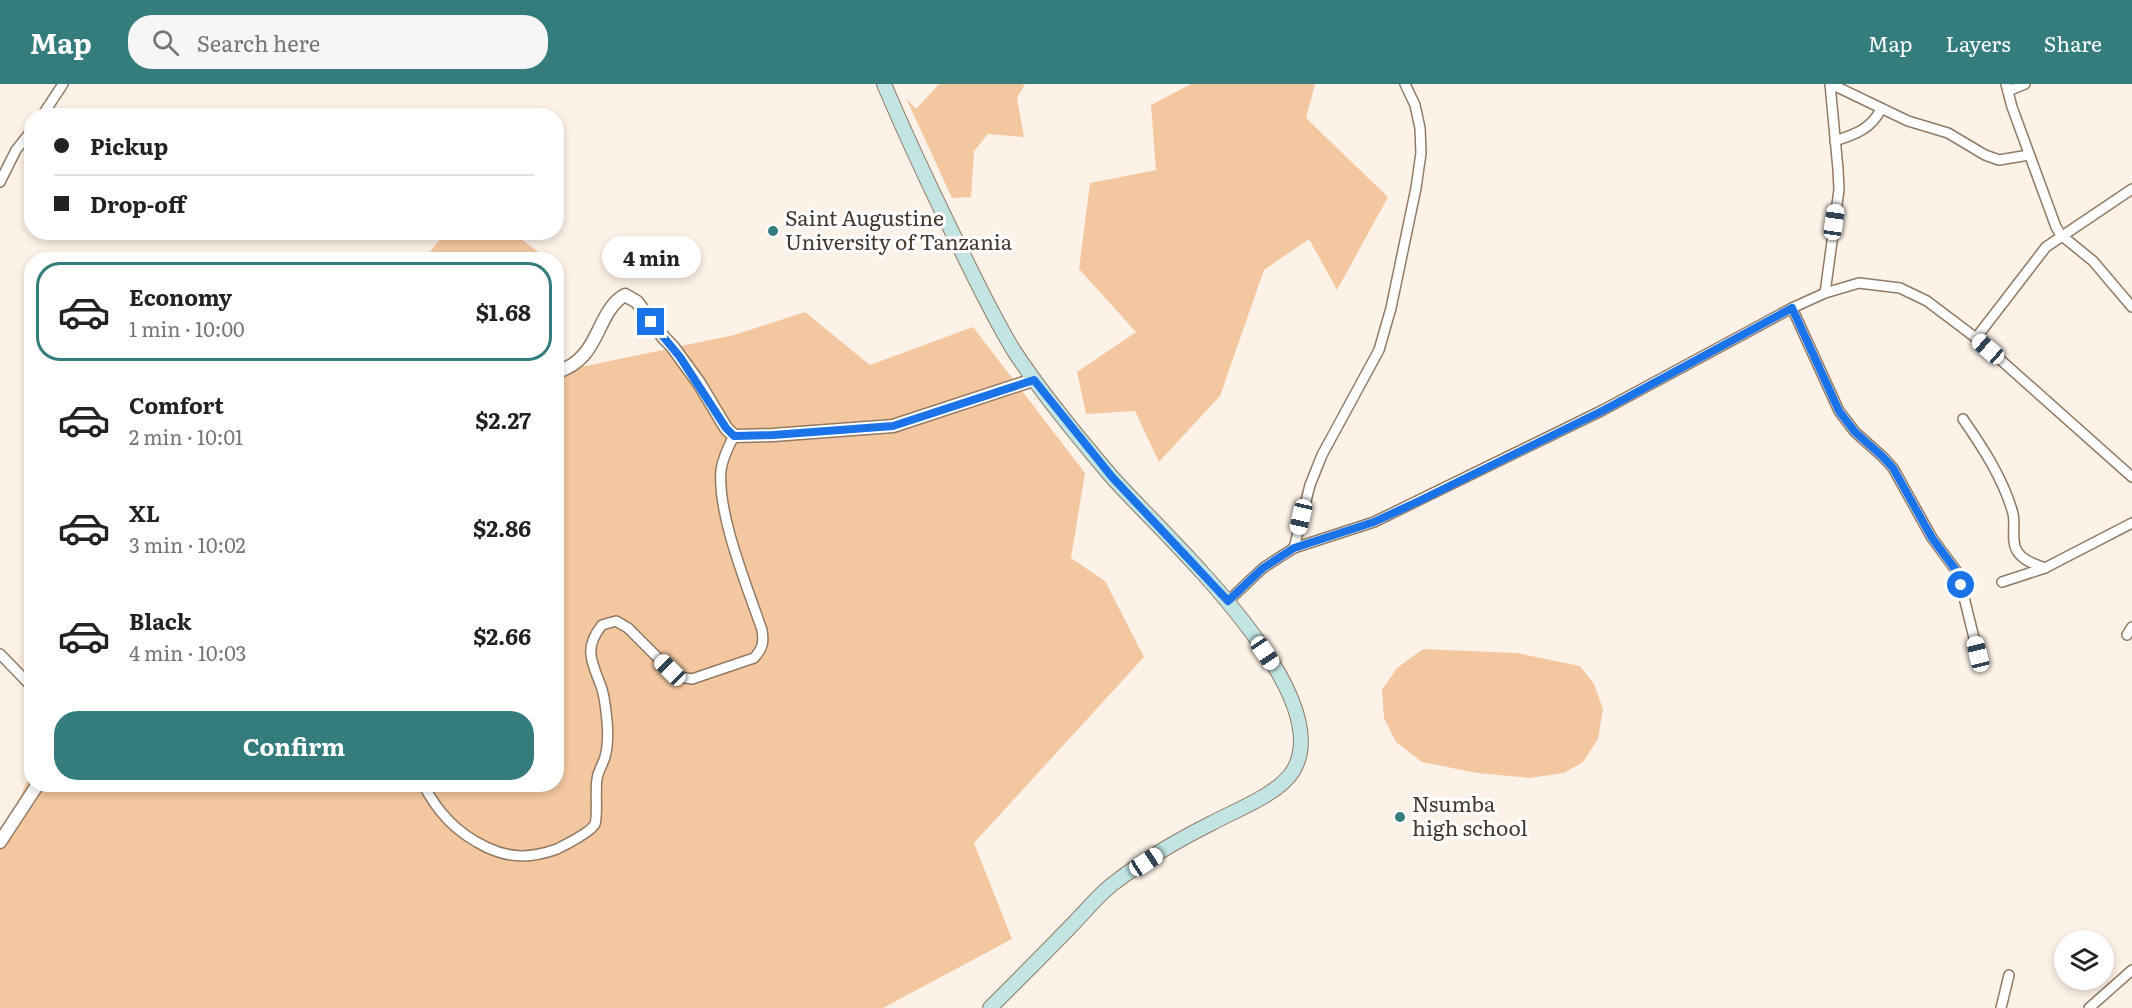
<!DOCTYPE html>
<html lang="en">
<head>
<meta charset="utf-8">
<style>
  :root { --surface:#fff; --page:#f6f6f6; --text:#222; --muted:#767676; --line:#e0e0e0; --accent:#347d7c }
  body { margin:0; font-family:Literata,serif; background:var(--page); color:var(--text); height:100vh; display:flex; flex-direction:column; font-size:22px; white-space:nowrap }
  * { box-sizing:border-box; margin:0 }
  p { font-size:20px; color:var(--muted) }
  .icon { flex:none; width:33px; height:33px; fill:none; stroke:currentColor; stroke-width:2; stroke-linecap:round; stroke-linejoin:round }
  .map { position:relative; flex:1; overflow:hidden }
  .details { position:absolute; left:24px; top:168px; width:540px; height:540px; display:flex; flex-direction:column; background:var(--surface); border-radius:24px; box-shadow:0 3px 9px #0003 }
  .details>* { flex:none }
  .hud { position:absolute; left:24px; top:24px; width:540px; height:132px; border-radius:24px; box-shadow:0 3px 9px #0003; display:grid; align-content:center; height:132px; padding:0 30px; background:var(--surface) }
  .controls { position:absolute; left:2054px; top:846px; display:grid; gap:12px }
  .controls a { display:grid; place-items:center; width:60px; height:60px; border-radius:50%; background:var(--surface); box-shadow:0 3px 9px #0003; font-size:30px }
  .end { position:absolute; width:27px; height:27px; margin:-14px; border:8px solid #1a73e8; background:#fff; box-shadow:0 0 0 3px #fff }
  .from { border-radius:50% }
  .bubble { position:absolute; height:42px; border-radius:21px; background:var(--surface); box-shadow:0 3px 9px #0003; font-size:20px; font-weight:700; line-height:42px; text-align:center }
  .car { position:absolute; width:18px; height:36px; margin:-18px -9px; border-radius:8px; box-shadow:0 0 4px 2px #0007; background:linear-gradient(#fff 24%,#345 0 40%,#fff 0 76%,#345 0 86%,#fff 0) }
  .hud b { display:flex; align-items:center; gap:21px; height:57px; font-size:22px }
  .hud b+b { border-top:2px solid var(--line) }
  .hud i { width:15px; height:15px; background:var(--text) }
  ul { padding:10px 0 0; list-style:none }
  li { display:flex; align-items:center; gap:18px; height:99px; margin:0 12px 9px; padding:0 18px; border:3px solid transparent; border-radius:24px }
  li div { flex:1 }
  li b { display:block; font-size:22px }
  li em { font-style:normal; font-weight:700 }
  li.current { border-color:var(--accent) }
  li>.icon { width:54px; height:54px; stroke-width:1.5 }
  .action { display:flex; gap:12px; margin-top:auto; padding:12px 30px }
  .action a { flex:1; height:69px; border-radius:24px; background:var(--accent); color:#fff; font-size:24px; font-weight:700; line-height:69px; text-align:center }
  header { display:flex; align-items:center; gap:36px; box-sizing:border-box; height:84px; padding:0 30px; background:var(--accent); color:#fff }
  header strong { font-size:28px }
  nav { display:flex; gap:33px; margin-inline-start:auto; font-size:21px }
  .search { width:420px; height:54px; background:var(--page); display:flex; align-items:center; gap:15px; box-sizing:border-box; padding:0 21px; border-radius:24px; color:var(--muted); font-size:22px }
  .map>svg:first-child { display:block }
  .green { fill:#f3c8a1 }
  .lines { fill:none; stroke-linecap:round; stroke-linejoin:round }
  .minor-casing { stroke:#927a64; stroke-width:12 }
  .tertiary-casing { stroke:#927a64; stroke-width:15 }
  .secondary-casing { stroke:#927a64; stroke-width:16 }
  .minor { stroke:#fff; stroke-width:9 }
  .tertiary { stroke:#fff; stroke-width:12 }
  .secondary { stroke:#c2e5e4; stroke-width:14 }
  .route { stroke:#1a73e8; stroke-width:8 }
  .poi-dot { fill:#347d7c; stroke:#fff; stroke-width:2 }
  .labels { text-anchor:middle; stroke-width:6; stroke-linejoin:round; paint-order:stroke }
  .poi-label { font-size:21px; fill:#43382f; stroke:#fff; text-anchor:start }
</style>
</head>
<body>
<header>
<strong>Map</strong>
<div class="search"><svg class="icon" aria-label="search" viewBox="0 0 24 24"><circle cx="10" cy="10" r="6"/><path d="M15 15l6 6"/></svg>Search here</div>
<nav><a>Map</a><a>Layers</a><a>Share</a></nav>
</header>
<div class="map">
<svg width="2132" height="924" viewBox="0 0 2132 924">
  <rect width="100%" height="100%" fill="#fdf2e8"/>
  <g class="green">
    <polygon points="939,0 1025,0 1017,14 1024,53 988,50 974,67 971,113 952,114 906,14 916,25"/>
    <polygon points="1191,0 1315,0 1306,34 1388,113 1337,206 1309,155 1264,186 1220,312 1159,378 1135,327 1086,330 1077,288 1136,248 1079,185 1090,99 1156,86 1151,21"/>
    <polygon points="446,148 513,149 548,175 424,175"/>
    <polygon points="805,228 870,281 973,243 1085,389 1071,474 1105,497 1144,573 974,759 1012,855 883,924 0,924 0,756 31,689 32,700 556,700 557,288 734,251"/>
    <polygon points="1423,565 1517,569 1580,582 1594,600 1603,625 1598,655 1583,678 1564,689 1530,694 1477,689 1422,678 1396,658 1384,634 1382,606 1397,584"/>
  </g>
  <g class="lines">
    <g class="minor-casing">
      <g id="minor">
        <polyline points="1831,0 1908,37 1948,49 1985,71 1999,76 2029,71"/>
        <polyline points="2006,0 2012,23 2056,143 2061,151 2093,177 2132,223"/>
        <polyline points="2008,7 2025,0"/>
        <polyline points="42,32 63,0"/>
        <path d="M1835,57C1856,50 1871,45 1881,25"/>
        <polyline points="0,98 16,66 32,46"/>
        <polyline points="1825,209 1839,106 1838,85 1830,0"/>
        <polyline points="1792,224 1839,327 1855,348 1883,373 1893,384 1932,454 1958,489 1978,570"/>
        <polyline points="1976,254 2046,163 2132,105"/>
        <path d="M1963,335C1983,364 2002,393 2012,426C2017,439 2010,456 2017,467C2023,477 2035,480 2045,484L2132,439"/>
        <polyline points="1294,464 1310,401 1322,371 1379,266 1391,224 1416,104 1421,69 1420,44 1415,21 1405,0"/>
        <polyline points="2002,498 2045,484"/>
        <polyline points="1228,517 1263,484 1294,464 1374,438 1603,326 1792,224 1825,209 1859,199 1900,204 1927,217 1976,254 2132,393"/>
        <polyline points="2127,551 2132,543"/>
        <polyline points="0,570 32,603"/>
        <path d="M423,700C438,729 457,749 486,763C511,775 532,774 557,765C565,761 591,748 595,740C598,732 595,706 597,695C598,687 603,680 605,673C608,662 608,648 607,637C606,627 605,615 602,605C593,579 582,566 602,541L616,537L628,544L670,586L680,593L692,595L754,574C763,564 764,558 762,546C747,502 717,430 721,386C723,373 728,363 734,352"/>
        <polyline points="2001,924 2009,891"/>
        <polyline points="2089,924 2132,886"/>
      </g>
    </g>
    <g class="tertiary-casing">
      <g id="tertiary">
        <path d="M556,288C601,276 595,228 625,211L637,218L664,254L672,262L699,299L726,344L734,352L773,351L893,342L1033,296"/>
        <polyline points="0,758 38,700"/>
      </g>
    </g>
    <g class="secondary-casing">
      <path id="secondary" d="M884,0C906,52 930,103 955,154C974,192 992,231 1014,267C1043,311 1077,352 1111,392C1158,446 1341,608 1293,687C1279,710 1236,726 1212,739C1178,756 1144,776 1114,799C1098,811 1085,828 1071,842C1044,870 1017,897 990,924"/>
    </g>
    <use href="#minor" class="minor"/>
    <use href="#tertiary" class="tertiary"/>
    <use href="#secondary" class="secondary"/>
  </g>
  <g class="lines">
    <polyline class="route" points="651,238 680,273 726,344 734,352 773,351 893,342 1034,296 1112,393 1228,517 1263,484 1294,464 1374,438 1419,417 1604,326 1792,224 1839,327 1855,348 1883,373 1893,384 1932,454 1958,489 1961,501"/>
  </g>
  <g class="poi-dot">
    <circle cx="773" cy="147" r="6"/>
    <circle cx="1400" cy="733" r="6"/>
  </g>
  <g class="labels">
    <g class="poi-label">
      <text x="785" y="142">Saint Augustine<tspan x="785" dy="24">University of Tanzania</tspan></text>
      <text x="1412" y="728">Nsumba<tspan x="1412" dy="24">high school</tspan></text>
    </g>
  </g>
</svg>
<div class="controls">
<a><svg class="icon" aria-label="layers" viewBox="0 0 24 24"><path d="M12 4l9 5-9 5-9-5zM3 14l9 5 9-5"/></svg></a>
</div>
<i class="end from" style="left:1961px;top:501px"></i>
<i class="end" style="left:651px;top:238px"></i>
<div class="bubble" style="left:602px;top:152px;width:99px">4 min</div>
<i class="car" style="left:1834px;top:138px;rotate:8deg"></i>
<i class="car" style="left:1988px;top:265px;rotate:311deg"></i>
<i class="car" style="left:1301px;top:433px;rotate:193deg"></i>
<i class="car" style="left:1265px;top:569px;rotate:146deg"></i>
<i class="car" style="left:1978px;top:570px;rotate:346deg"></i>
<i class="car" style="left:670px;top:586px;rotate:315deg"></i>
<i class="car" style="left:1146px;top:778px;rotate:57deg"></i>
<div class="hud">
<b><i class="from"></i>Pickup</b>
<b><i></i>Drop-off</b>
</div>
<section class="details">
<ul>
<li class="current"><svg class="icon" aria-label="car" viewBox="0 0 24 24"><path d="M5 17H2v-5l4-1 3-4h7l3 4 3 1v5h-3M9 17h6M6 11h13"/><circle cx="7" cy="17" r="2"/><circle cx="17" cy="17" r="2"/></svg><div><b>Economy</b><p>1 min · 10:00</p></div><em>$1.68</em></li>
<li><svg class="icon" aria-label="car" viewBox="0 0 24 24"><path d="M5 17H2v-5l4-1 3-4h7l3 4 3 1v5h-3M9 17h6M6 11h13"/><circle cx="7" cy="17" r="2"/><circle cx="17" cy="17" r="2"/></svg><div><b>Comfort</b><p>2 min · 10:01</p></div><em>$2.27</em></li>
<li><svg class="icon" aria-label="car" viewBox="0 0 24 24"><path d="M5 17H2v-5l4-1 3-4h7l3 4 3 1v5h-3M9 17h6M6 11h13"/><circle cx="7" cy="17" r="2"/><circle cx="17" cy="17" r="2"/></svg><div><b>XL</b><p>3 min · 10:02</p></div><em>$2.86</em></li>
<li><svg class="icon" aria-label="car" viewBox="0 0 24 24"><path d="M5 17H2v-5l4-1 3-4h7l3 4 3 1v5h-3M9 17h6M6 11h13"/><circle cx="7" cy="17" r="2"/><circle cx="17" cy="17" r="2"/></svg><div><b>Black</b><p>4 min · 10:03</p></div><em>$2.66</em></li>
</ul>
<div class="action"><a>Confirm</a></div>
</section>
</div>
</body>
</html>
